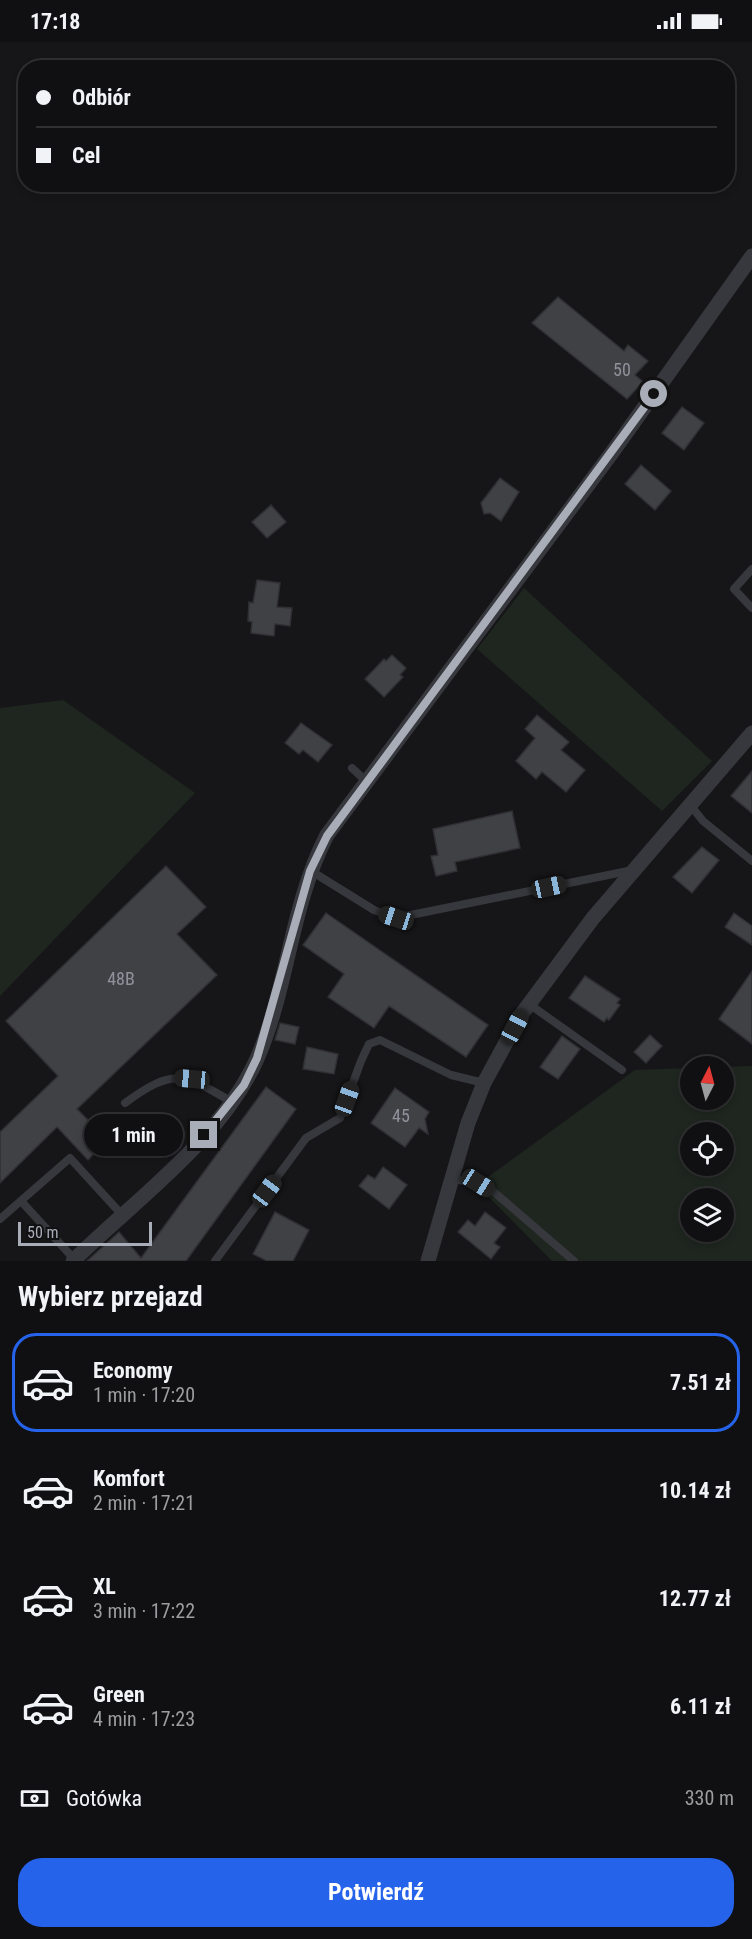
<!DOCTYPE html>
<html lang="pl">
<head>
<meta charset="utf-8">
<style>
  :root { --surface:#101012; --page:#1e1e20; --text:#f1f3f6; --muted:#9c9d9f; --line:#303032; --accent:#2563eb }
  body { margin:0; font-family:"Roboto Condensed",sans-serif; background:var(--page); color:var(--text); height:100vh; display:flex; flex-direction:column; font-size:22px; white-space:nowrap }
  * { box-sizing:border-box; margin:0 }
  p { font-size:20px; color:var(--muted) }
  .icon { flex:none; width:33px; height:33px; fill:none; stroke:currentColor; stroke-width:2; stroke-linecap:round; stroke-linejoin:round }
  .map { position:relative; height:1219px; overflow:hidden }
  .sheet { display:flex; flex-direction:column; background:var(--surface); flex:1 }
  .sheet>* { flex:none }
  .guide { position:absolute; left:18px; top:18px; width:717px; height:132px; border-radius:24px; box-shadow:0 3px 9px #0003,0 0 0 2px var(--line); display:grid; align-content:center; height:132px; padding:0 18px; background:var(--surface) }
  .needle { width:39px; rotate:6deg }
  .buttons { position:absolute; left:680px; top:1014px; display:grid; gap:12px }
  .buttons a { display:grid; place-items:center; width:54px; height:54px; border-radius:50%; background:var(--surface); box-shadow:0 3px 9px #0003,0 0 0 2px var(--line); font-size:30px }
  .scale { position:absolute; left:18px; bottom:15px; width:134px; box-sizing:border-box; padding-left:6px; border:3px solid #a8adb8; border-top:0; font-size:16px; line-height:21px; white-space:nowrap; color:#a8adb8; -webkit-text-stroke:4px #111113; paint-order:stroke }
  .end { position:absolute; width:27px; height:27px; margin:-14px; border:8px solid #a8adb8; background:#111; box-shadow:0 0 0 3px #111 }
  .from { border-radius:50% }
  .bubble { position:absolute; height:42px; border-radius:21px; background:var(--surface); box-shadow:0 3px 9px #0003,0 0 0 2px var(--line); font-size:20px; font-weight:700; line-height:42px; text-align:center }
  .car { position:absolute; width:18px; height:36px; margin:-18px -9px; border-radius:8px; box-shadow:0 0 4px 2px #0007; background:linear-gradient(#222 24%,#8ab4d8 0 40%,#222 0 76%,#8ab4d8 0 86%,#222 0) }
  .guide b { display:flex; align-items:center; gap:21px; height:57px; font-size:22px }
  .guide b+b { border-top:2px solid var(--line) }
  .guide i { width:15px; height:15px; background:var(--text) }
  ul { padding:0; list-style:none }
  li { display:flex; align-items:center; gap:18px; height:99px; margin:0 12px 9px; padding:0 6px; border:3px solid transparent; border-radius:24px }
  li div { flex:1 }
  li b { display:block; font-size:22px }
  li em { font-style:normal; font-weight:700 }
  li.current { border-color:var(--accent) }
  li>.icon { width:54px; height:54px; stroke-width:1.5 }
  h2 { padding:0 18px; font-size:27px; line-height:72px }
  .pay { display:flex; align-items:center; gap:15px; height:66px; padding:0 18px; font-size:22px }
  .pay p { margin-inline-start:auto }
  .primary-button { display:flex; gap:12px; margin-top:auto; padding:12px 18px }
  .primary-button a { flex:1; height:69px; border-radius:24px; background:var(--accent); color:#fff; font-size:24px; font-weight:700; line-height:69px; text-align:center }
  .status { display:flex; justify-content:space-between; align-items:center; height:42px; padding:0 30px; background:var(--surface); direction:ltr }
  .status svg { height:16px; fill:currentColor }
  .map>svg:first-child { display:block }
  .green { fill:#1e261f; fill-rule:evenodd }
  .building { fill:#404145; stroke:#303034; stroke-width:1.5 }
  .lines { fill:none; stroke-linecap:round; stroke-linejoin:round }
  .lane { stroke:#37383d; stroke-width:8 }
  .street { stroke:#37383d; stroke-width:15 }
  .route { stroke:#a8adb8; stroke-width:8 }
  .labels { text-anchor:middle; stroke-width:6; stroke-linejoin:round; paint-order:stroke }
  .number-label { font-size:18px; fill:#8e929b }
</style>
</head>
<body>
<div class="status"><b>17:18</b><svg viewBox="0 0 49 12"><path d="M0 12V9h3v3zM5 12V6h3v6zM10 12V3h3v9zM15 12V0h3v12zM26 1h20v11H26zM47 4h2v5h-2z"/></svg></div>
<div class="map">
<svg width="752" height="1219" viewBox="0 0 752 1219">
  <rect width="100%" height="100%" fill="#161618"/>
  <g class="green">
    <polygon points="524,546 712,719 662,769 477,607"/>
    <polygon points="63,658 195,751 0,954 0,666"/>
    <path d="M752,1024V1219H552L477,1143L635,1028L690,1026V1058H723V1025ZM690,1090H723V1124H690ZM690,1156H723V1190H690Z"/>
  </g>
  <g class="building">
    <polygon points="558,255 624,309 628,303 648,319 635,333 642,339 640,343 627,357 532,281"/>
    <polygon points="682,365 704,381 684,408 662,391"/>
    <polygon points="641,423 671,449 655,468 625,442"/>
    <polygon points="500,436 519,450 501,479 490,471 484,472 481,461"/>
    <polygon points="271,463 286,480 267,496 252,480"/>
    <polygon points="257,538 280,541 277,565 292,566 290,584 275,582 274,594 251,591 252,580 248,579 249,560 253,561"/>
    <polygon points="392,613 406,626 400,633 403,635 384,655 365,637 384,617 386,619"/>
    <polygon points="537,673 569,700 561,708 585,728 566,750 542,730 536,737 516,719 535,696 525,687"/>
    <polygon points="301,681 332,703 318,720 303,708 299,712 285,701"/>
    <polygon points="752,729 752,771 731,754"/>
    <polygon points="512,769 520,806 455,820 457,829 436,834 431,814 438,813 433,787"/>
    <polygon points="702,805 719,818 692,851 673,835"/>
    <polygon points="166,824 206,865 177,892 217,933 77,1067 107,1097 88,1118 57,1085 0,1141 0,1090 58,1034 6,979"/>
    <polygon points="326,871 488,983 466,1015 389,964 374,986 328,955 344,932 303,903"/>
    <polygon points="734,871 752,884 752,903 725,885"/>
    <polygon points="752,929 752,1002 719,977"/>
    <polygon points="585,934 620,957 617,961 620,963 609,978 607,976 604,980 569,956"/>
    <polygon points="280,981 299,985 295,1002 275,998"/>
    <polygon points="650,993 662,1004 646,1021 634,1010"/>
    <polygon points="562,994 580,1007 558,1037 540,1025"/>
    <polygon points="307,1005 338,1012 334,1032 303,1027"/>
    <polygon points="266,1045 296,1067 186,1219 87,1219 119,1190 141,1216"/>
    <polygon points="395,1046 429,1070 425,1077 428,1092 419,1086 405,1105 371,1081"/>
    <polygon points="383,1125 407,1143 389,1167 359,1144 368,1133 375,1137"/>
    <polygon points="275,1170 309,1188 293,1219 267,1219 253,1212"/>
    <polygon points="485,1170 506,1186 494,1201 500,1205 491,1217 458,1190 468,1178 475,1184"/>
  </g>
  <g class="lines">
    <g class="lane">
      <polyline points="752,527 734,547 752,566"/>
      <polyline points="352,726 368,741"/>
      <polyline points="691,764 703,779 752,819"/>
      <polyline points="311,829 374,868 396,876 633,828"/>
      <polyline points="529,962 622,1028"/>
      <path d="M125,1061C173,1026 183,1031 232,1060"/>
      <polyline points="452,1137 478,1141 494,1150 574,1219"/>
      <polyline points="21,1159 74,1217"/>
      <polyline points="0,1177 70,1116 123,1174"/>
      <polyline points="215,1219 306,1096 340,1076 361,1019 369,1002 380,998 451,1033 484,1041"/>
    </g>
    <g class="street">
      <path d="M73,1219C135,1158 219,1099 256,1019C288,948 290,864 327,793L611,412L752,214"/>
      <polyline points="428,1219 468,1081 484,1041 521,973 593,876 752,691"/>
    </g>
  </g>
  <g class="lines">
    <polyline class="route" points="204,1093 244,1043 257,1016 310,829 327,794 654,352"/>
  </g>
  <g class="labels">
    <g class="number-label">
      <text x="622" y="334">50</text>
      <text x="121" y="943">48B</text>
      <text x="401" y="1080">45</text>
    </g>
  </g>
</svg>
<div class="buttons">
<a><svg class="needle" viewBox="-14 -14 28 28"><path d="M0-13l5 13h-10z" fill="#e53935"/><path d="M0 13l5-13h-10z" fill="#9c9d9f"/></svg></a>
<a><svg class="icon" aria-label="locate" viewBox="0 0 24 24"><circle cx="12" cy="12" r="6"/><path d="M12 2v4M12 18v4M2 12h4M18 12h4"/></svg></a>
<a><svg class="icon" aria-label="layers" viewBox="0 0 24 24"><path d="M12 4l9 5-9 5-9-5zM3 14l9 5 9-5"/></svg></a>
</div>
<div class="scale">50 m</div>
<i class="end from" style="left:654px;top:352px"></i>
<i class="end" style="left:204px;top:1093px"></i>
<div class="bubble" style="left:84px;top:1072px;width:99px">1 min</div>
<i class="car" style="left:549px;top:845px;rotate:78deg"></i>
<i class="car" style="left:396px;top:876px;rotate:288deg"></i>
<i class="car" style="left:515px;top:985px;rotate:28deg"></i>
<i class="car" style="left:192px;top:1037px;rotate:275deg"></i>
<i class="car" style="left:347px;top:1057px;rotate:20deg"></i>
<i class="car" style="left:478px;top:1141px;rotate:122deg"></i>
<i class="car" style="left:267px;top:1149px;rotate:37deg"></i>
<div class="guide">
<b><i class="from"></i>Odbiór</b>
<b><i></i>Cel</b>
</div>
</div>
<section class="sheet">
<h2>Wybierz przejazd</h2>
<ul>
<li class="current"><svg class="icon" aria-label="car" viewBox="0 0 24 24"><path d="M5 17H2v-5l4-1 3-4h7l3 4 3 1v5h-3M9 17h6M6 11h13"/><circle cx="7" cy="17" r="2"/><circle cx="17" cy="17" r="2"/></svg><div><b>Economy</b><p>1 min · 17:20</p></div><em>7.51 zł</em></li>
<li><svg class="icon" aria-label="car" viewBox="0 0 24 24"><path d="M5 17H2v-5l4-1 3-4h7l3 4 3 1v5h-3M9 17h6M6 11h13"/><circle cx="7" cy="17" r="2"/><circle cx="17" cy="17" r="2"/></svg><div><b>Komfort</b><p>2 min · 17:21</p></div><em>10.14 zł</em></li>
<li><svg class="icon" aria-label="car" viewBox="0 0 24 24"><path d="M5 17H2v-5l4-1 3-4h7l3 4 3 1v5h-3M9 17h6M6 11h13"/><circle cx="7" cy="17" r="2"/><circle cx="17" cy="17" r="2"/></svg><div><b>XL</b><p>3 min · 17:22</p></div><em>12.77 zł</em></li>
<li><svg class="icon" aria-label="car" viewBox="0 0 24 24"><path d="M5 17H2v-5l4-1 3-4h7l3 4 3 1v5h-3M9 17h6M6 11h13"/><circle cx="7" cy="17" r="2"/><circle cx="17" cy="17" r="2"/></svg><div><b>Green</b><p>4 min · 17:23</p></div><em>6.11 zł</em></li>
</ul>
<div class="pay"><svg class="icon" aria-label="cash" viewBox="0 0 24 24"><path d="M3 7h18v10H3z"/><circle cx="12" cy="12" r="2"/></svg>Gotówka<p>330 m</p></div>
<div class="primary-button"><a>Potwierdź</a></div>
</section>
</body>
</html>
